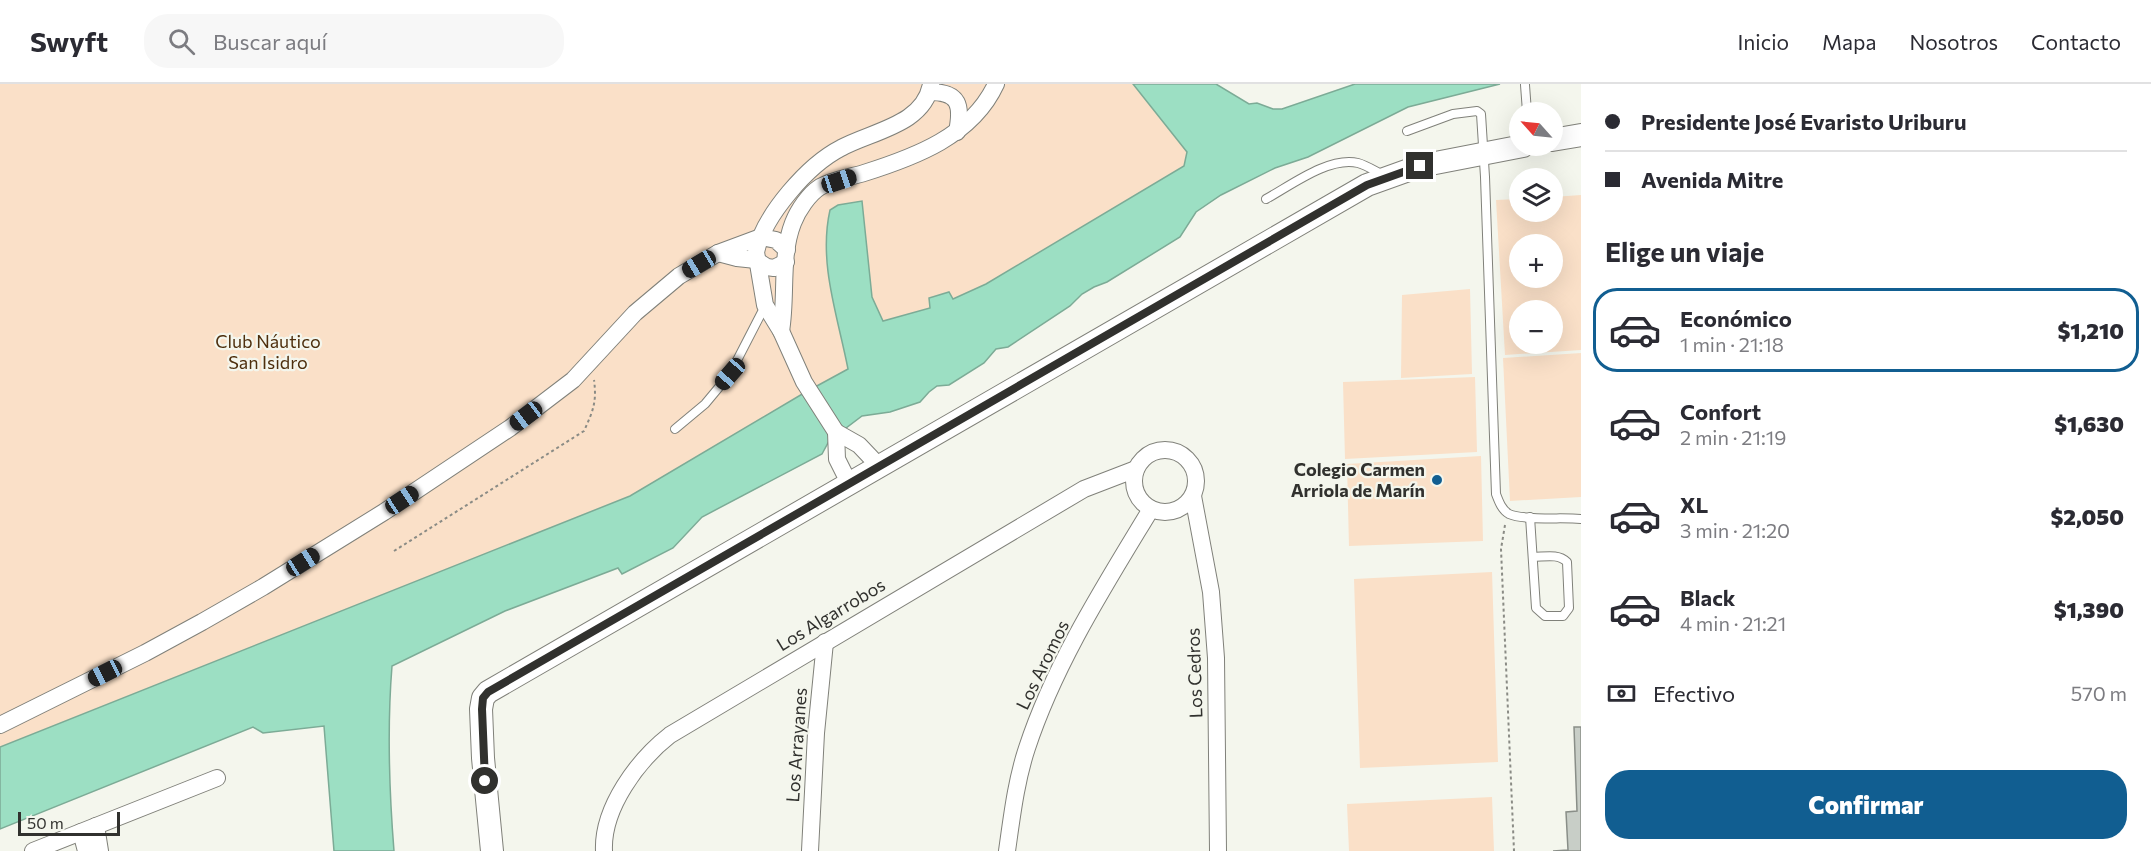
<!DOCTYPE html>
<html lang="es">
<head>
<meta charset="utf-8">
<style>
  :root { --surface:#fff; --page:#f7f7f7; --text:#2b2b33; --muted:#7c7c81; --line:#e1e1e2; --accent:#115e91 }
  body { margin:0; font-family:Commissioner,sans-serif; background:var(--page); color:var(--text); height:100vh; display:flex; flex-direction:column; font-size:22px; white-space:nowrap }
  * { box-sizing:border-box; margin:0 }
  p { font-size:20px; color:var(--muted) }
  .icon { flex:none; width:33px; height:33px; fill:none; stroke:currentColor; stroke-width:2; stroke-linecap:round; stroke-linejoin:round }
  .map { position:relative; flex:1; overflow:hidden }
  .drawer { display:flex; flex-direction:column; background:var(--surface); width:570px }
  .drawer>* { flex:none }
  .banner { display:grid; align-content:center; height:132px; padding:0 24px; background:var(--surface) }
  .needle { width:39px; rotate:297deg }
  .buttons { position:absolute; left:1509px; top:18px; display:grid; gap:12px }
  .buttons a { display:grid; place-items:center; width:54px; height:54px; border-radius:50%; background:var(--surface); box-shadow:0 6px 24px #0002; font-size:30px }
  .scale { position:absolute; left:18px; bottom:15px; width:102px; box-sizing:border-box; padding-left:6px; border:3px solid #31312e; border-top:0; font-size:16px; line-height:21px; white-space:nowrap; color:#31312e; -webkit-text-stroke:4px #f4f6ed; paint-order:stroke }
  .end { position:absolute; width:27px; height:27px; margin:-14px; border:8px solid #31312e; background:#fff; box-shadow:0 0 0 3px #fff }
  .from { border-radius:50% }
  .car { position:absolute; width:18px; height:36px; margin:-18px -9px; border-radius:8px; box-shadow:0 0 4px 2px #0007; background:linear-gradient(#222 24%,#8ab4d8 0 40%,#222 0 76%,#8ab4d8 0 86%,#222 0) }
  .banner b { display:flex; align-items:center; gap:21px; height:57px; font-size:22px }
  .banner b+b { border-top:2px solid var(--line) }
  .banner i { width:15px; height:15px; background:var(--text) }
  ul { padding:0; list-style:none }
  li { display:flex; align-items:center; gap:18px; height:84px; margin:0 12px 9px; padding:0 12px; border:3px solid transparent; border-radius:24px }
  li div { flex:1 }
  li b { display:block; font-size:22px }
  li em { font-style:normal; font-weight:800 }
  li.on { border-color:var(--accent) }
  li>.icon { width:54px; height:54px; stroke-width:1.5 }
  h2 { padding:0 24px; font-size:27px; line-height:72px }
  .pay { display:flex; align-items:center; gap:15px; height:66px; padding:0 24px; font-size:22px }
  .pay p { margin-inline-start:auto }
  .cta { display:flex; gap:12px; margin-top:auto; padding:12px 24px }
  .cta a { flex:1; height:69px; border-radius:24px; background:var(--accent); color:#fff; font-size:24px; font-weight:800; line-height:69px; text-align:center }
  header { display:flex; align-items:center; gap:36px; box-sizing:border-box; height:84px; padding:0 30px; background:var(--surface); border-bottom:2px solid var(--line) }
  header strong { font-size:28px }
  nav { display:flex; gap:33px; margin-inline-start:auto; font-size:21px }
  .search { width:420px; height:54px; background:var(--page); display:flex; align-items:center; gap:15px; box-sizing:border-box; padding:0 21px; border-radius:24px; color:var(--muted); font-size:22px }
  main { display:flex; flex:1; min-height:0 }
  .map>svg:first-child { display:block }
  .green { fill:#fae0c8; fill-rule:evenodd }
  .water { fill:#9cdfc3; stroke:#7cab96; stroke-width:1.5 }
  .building { fill:#c8cec7; stroke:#898e88; stroke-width:1.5 }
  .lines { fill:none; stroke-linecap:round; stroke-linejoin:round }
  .lane-casing { stroke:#80817a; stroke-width:10 }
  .street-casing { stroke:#80817a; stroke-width:18 }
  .secondary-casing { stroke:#80817a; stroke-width:24 }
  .path { stroke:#8a8b85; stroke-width:2; stroke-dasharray:3 3; stroke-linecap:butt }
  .lane { stroke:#fff; stroke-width:8 }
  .street { stroke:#fff; stroke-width:16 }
  .secondary { stroke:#fff; stroke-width:22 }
  .route { stroke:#31312e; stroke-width:8 }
  .poi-dot { fill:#115e91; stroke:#f4f6ed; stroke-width:2 }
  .labels { text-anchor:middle; stroke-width:4.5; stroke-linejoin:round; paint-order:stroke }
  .park-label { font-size:18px; fill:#4e2f0d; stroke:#f4f6ed }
  .poi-label { font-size:18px; font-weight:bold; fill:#31312e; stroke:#f4f6ed; text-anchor:end }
  .street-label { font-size:18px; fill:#31312e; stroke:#f4f6ed }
</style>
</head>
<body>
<header>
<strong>Swyft</strong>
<div class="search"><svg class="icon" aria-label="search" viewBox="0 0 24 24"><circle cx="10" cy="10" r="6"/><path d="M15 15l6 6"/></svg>Buscar aquí</div>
<nav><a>Inicio</a><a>Mapa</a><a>Nosotros</a><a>Contacto</a></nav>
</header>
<main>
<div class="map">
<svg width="1581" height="767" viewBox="0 0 1581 767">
  <rect width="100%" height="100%" fill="#f4f6ed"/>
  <g class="green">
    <polygon points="0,0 1133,0 1187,68 1184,82 986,200 952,215 949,208 929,214 931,224 882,237 872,213 862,117 842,252 848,285 804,309 630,412 0,663"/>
    <path d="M1581,111V266L1505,271L1496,116L1519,115L1520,128H1552L1553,113ZM1520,160H1552V194H1520ZM1520,226H1552V260H1520Z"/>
    <polygon points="1470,205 1472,290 1401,294 1402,211"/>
    <polygon points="1581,269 1581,413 1510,417 1503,274"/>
    <polygon points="1475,293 1477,368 1345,375 1343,298"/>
    <polygon points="1481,372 1483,457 1349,462 1347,380"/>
    <polygon points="1492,488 1498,678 1360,684 1354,495"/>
    <polygon points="1492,713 1494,767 1349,767 1347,720"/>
  </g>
  <path class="water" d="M1133,0H1216L1249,20L1257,19L1273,25H1282L1355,0H1500L1408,23L1308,73L1275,84L1221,111L1196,128L1180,153L1107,198L1094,203L1082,210L1070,222L1008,263L996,265L984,279L949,301L937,302L929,308L920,318L890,328L862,332L829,357L822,370L702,433L673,464L622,490L618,484L505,527L392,582C387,644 389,705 394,767H334L324,642L263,649L253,643L0,745V663L630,412L804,309L848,285C838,233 818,179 830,126L838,121L862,117L872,213L883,237L930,224L929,214L949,208L953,215L986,200L1184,82L1187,68Z"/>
  <polygon class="building" points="1574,643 1581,643 1581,767 1553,767 1568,766 1566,728 1577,727"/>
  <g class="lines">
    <g class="lane-casing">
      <g id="lane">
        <polyline points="1525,1 1527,28"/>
        <path d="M1407,47L1453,30L1477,27L1481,30L1485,93L1496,410C1499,418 1502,426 1509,430C1525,437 1563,433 1581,435"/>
        <path d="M1266,115C1290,102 1329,72 1358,79C1366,81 1375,87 1383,91"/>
        <polyline points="675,345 705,320 730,290 765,222"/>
        <path d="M1530,433L1536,524L1545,532H1563L1569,524L1567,478C1558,469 1544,473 1533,473"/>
      </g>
    </g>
    <g class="street-casing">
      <g id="street">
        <path d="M930,8C960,8 962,22 957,48"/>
        <polyline points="718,169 737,174 756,176 767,183 774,184 786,178"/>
        <path d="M781,247C787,212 780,172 793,139C798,126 809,110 820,103C832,96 851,93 864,89C915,73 972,52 996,0"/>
        <polyline points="836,348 859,361 879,382"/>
        <circle cx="1165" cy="397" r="31"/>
        <path d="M849,399L837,375L836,348L804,298L781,247L765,221L756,168C764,131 808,81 841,64C872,47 924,41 931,0"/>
        <polyline points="1193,412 1211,508 1216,574 1218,767"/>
        <polyline points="0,641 145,569 202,538 263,503 384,428 510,344 573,296 635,229 679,192 718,169 761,153 776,156 787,166"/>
        <polyline points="96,742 100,767"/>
        <polyline points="81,748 86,767"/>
        <polyline points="33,767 217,694"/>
        <path d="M604,767C602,724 638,676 670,651L1084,405L1136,385"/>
        <polyline points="810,767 816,649 825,558"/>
        <path d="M1007,767C1012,732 1016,697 1027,664C1055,579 1105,501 1151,425"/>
      </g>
    </g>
    <g class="secondary-casing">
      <g id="secondary">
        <polyline points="1552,56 1581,51"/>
        <polyline points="492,767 483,674 481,625 483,614 488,608 1367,101 1420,82 1523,62"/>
      </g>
    </g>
    <g class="path">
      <polyline points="1505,441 1501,465 1514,767"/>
      <path d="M394,467L584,347C593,327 597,318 594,296"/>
    </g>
    <use href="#lane" class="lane"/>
    <use href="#street" class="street"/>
    <use href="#secondary" class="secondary"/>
  </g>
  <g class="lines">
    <polyline class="route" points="485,697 482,625 483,614 488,608 1367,101 1420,82"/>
  </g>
  <circle class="poi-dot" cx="1437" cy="396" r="6"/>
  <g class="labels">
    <g class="park-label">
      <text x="268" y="264">Club Náutico<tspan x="268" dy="21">San Isidro</tspan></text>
    </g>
    <g class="poi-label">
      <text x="1425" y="392">Colegio Carmen<tspan x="1425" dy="21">Arriola de Marín</tspan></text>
    </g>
    <g class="street-label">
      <text transform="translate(831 531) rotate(-31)" y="6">Los Algarrobos</text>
      <text transform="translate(1043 581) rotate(-64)" y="6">Los Aromos</text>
      <text transform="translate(1195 589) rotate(-92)" y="6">Los Cedros</text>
      <text transform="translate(797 661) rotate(-86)" y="6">Los Arrayanes</text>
    </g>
  </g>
</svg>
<div class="buttons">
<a><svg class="needle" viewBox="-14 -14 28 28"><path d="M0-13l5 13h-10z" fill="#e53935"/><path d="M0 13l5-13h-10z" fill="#7c7c81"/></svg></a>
<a><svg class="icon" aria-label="layers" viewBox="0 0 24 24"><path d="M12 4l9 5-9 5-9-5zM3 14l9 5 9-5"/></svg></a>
<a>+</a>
<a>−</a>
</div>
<div class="scale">50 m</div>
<i class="end from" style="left:485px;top:697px"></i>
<i class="end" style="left:1420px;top:82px"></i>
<i class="car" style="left:839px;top:97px;rotate:72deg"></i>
<i class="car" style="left:699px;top:180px;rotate:239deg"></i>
<i class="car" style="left:730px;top:290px;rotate:221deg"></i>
<i class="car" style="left:526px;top:332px;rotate:233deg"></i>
<i class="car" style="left:402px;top:416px;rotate:57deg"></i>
<i class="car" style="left:303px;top:478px;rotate:58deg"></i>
<i class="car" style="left:105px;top:589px;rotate:243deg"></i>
</div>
<section class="drawer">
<div class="banner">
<b><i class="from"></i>Presidente José Evaristo Uriburu</b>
<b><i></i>Avenida Mitre</b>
</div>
<h2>Elige un viaje</h2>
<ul>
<li class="on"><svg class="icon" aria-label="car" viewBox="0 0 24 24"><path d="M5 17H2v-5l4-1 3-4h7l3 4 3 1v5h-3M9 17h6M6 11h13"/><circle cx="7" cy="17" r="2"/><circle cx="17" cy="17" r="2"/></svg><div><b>Económico</b><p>1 min · 21:18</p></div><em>$1,210</em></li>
<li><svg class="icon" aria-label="car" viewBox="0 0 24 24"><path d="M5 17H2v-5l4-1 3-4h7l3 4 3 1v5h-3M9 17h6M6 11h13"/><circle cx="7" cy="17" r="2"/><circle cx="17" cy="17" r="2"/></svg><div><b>Confort</b><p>2 min · 21:19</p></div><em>$1,630</em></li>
<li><svg class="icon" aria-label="car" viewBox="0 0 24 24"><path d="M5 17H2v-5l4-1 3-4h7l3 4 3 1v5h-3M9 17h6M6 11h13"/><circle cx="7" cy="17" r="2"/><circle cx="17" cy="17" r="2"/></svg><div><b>XL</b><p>3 min · 21:20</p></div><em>$2,050</em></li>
<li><svg class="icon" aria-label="car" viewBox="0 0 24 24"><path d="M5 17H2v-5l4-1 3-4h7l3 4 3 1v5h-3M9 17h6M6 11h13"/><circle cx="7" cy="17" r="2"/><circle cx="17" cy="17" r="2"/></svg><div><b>Black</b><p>4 min · 21:21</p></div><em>$1,390</em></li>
</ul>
<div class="pay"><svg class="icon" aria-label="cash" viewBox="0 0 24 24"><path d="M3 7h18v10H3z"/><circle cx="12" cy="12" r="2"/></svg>Efectivo<p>570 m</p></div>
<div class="cta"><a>Confirmar</a></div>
</section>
</main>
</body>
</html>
